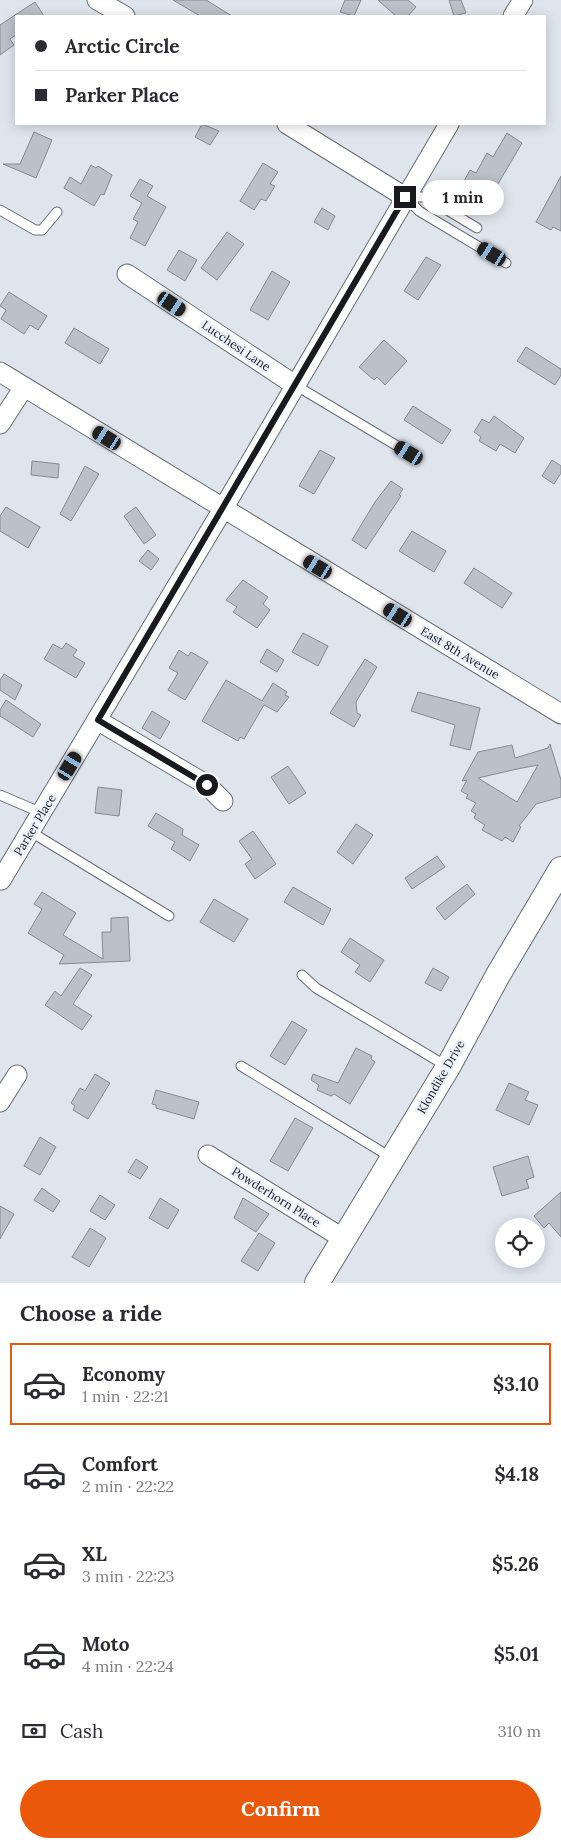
<!DOCTYPE html>
<html lang="en">
<head>
<meta charset="utf-8">
<style>
  :root { --surface:#fff; --page:#f2f2f3; --text:#2b2b33; --muted:#7c7c81; --line:#e1e1e2; --accent:#ea580c }
  body { margin:0; font-family:Lora,serif; background:var(--page); color:var(--text); height:100vh; display:flex; flex-direction:column; font-size:19px; white-space:nowrap }
  * { box-sizing:border-box; margin:0 }
  p { font-size:16px; color:var(--muted) }
  .icon { flex:none; width:28px; height:28px; fill:none; stroke:currentColor; stroke-width:2; stroke-linecap:round; stroke-linejoin:round }
  .map { position:relative; height:1283px; overflow:hidden }
  .details { display:flex; flex-direction:column; background:var(--surface); flex:1 }
  .details>* { flex:none }
  .hud { position:absolute; left:15px; top:15px; width:531px; height:110px; border-radius:0px; box-shadow:0 2px 12px #0003; display:grid; align-content:center; height:110px; padding:0 20px; background:var(--surface) }
  .tools { position:absolute; left:495px; top:1218px; display:grid; gap:10px }
  .tools a { display:grid; place-items:center; width:50px; height:50px; border-radius:50%; background:var(--surface); box-shadow:0 2px 12px #0003; font-size:25px }
  .end { position:absolute; width:22px; height:22px; margin:-11px; border:6px solid #181a1d; background:#fff; box-shadow:0 0 0 2px #fff }
  .from { border-radius:50% }
  .bubble { position:absolute; height:35px; border-radius:18px; background:var(--surface); box-shadow:0 2px 12px #0003; font-size:16px; font-weight:800; line-height:35px; text-align:center }
  .car { position:absolute; width:15px; height:30px; margin:-15px -8px; border-radius:6px; box-shadow:0 0 4px 1px #0007; background:linear-gradient(#222 24%,#8ab4d8 0 40%,#222 0 76%,#8ab4d8 0 86%,#222 0) }
  .hud b { display:flex; align-items:center; gap:18px; height:48px; font-size:19px }
  .hud b+b { border-top:1px solid var(--line) }
  .hud i { width:12px; height:12px; background:var(--text) }
  ul { padding:0; list-style:none }
  li { display:flex; align-items:center; gap:15px; height:82px; margin:0 10px 8px; padding:0 10px; border:2px solid transparent; border-radius:0px }
  li div { flex:1 }
  li b { display:block; font-size:19px }
  li em { font-style:normal; font-weight:800 }
  li.selected { border-color:var(--accent) }
  li>.icon { width:45px; height:45px; stroke-width:1.5 }
  h2 { padding:0 20px; font-size:22px; line-height:60px }
  .pay { display:flex; align-items:center; gap:12px; height:55px; padding:0 20px; font-size:19px }
  .pay p { margin-inline-start:auto }
  .action { display:flex; gap:10px; margin-top:auto; padding:10px 20px }
  .action a { flex:1; height:58px; border-radius:30px; background:var(--accent); color:#fff; font-size:20px; font-weight:800; line-height:58px; text-align:center }
  .map>svg:first-child { display:block }
  .building { fill:#bbc1c9; stroke:#858a92; fill-rule:evenodd }
  .lines { fill:none; stroke-linecap:round; stroke-linejoin:round }
  .service-casing { stroke:#676d74; stroke-width:11 }
  .minor-casing { stroke:#676d74; stroke-width:21 }
  .tertiary-casing { stroke:#676d74; stroke-width:26 }
  .service { stroke:#fff; stroke-width:9 }
  .minor { stroke:#fff; stroke-width:19 }
  .tertiary { stroke:#fff; stroke-width:24 }
  .route { stroke:#181a1d; stroke-width:6 }
  .labels { text-anchor:middle; stroke-width:5; stroke-linejoin:round; paint-order:stroke }
  .street-label { font-size:12px; fill:#181a1d; stroke:#ecf2fb }
</style>
</head>
<body>
<div class="map">
<svg width="561" height="1283" viewBox="0 0 561 1283">
  <rect width="100%" height="100%" fill="#dfe5ed"/>
  <g class="building">
    <polygon points="173,0 206,0 232,16 200,16"/>
    <polygon points="345,0 361,0 354,16 340,12"/>
    <polygon points="378,0 408,0 416,7 408,16 396,16"/>
    <polygon points="449,0 461,0 466,13 454,16"/>
    <polygon points="35,2 44,16 16,16 16,35 10,39 14,45 0,55 0,25"/>
    <polygon points="202,124 219,131 210,145 195,137"/>
    <polygon points="34,132 52,140 36,178 3,164 20,164"/>
    <polygon points="507,133 522,143 488,201 466,189 468,186 463,183 470,170 476,173 487,153 493,157"/>
    <polygon points="263,163 278,172 270,184 275,186 266,201 261,199 254,210 240,201"/>
    <polygon points="91,165 96,168 98,166 112,175 104,195 101,194 94,206 64,188 70,177 81,184"/>
    <polygon points="561,176 561,231 553,227 551,230 536,222"/>
    <polygon points="140,179 153,186 147,196 166,207 145,246 130,238 138,222 133,219 142,203 130,196"/>
    <polygon points="322,208 335,216 328,230 314,222"/>
    <polygon points="227,232 244,244 217,280 201,268"/>
    <polygon points="179,250 197,260 185,281 167,270"/>
    <polygon points="426,257 441,265 418,300 404,291"/>
    <polygon points="272,271 290,282 268,320 250,310"/>
    <polygon points="9,292 47,316 38,330 30,325 24,334 1,319 6,310 0,306"/>
    <polygon points="74,328 109,349 100,364 65,343"/>
    <polygon points="384,340 407,361 385,385 377,377 374,380 359,367"/>
    <polygon points="526,347 561,369 561,375 555,385 517,361"/>
    <polygon points="413,406 451,430 442,444 404,420"/>
    <polygon points="494,416 524,438 515,453 500,444 496,451 479,441 481,437 474,432 482,419 489,423"/>
    <polygon points="320,450 335,458 314,494 299,486"/>
    <polygon points="552,460 561,466 561,473 554,484 542,476"/>
    <polygon points="32,461 59,464 58,478 31,475"/>
    <polygon points="85,466 99,474 71,521 60,514"/>
    <polygon points="391,481 403,489 399,495 401,496 366,549 352,540 375,502"/>
    <polygon points="6,507 40,527 28,548 0,531 0,516"/>
    <polygon points="136,507 156,535 144,544 124,516"/>
    <polygon points="412,531 446,551 434,572 399,551"/>
    <polygon points="148,550 159,559 151,570 139,561"/>
    <polygon points="474,568 512,593 502,608 464,583"/>
    <polygon points="243,580 268,597 263,604 270,610 257,628 233,612 237,607 226,600"/>
    <polygon points="303,633 328,646 318,666 292,652"/>
    <polygon points="66,643 77,650 73,656 85,663 76,678 44,659 53,644 62,649"/>
    <polygon points="267,649 284,660 277,672 260,662"/>
    <polygon points="179,650 188,656 191,652 208,662 185,700 168,690 178,673 169,668"/>
    <polygon points="365,659 377,667 356,702 357,713 361,715 354,727 330,713"/>
    <polygon points="4,674 22,685 15,700 0,690 0,680"/>
    <polygon points="226,680 262,701 273,683 287,692 285,695 289,697 277,712 264,705 244,739 240,737 238,741 202,721"/>
    <polygon points="418,692 480,708 470,750 450,745 455,725 411,711"/>
    <polygon points="6,700 41,724 33,737 0,716 0,710"/>
    <polygon points="152,711 170,722 160,739 142,728"/>
    <path d="M550,744L561,780V797L536,804L519,826L521,827L513,842L505,837L502,841L482,830L485,825L474,818L476,814L471,811L476,803L466,798L468,795L461,791L467,780L462,781L478,752L512,745L515,758L548,748ZM538,765L517,802L478,778L517,769Z"/>
    <polygon points="288,766 306,793 289,804 271,777"/>
    <polygon points="98,787 122,790 119,816 95,813"/>
    <polygon points="156,813 183,829 182,835 199,845 190,861 171,849 175,842 148,826"/>
    <polygon points="356,824 373,835 353,864 337,852"/>
    <polygon points="253,831 276,864 255,879 245,864 252,859 239,841"/>
    <polygon points="437,856 445,867 412,889 405,878"/>
    <polygon points="467,884 475,894 445,920 436,908"/>
    <polygon points="293,887 331,909 323,925 284,902"/>
    <polygon points="42,892 76,913 63,935 103,959 102,932 111,932 111,918 128,917 130,961 59,964 64,955 28,933 42,909 34,904"/>
    <polygon points="214,899 248,919 234,942 200,922"/>
    <polygon points="350,938 384,960 370,982 355,972 360,965 341,952"/>
    <polygon points="80,968 92,975 73,1004 92,1016 82,1030 45,1005 55,991 61,996"/>
    <polygon points="433,968 449,977 441,991 425,983"/>
    <polygon points="292,1021 307,1030 285,1065 270,1056"/>
    <polygon points="356,1048 372,1056 371,1059 375,1062 350,1104 334,1094 331,1096 317,1090 319,1085 311,1080 313,1074 338,1083"/>
    <polygon points="95,1074 110,1083 88,1119 73,1110 75,1106 71,1103 80,1088 85,1091"/>
    <polygon points="509,1083 529,1092 525,1100 538,1105 529,1125 496,1110"/>
    <polygon points="156,1090 199,1102 194,1119 156,1108 156,1105 152,1104"/>
    <polygon points="295,1118 313,1128 288,1171 270,1161"/>
    <polygon points="40,1137 56,1147 40,1175 24,1166"/>
    <polygon points="528,1156 534,1177 526,1180 529,1188 502,1196 493,1167"/>
    <polygon points="136,1159 148,1167 140,1179 128,1172"/>
    <polygon points="42,1188 60,1201 53,1212 34,1200"/>
    <polygon points="561,1192 561,1237 549,1223 544,1228 534,1216"/>
    <polygon points="100,1195 115,1205 105,1220 90,1211"/>
    <polygon points="160,1198 179,1210 168,1229 149,1218"/>
    <polygon points="243,1198 269,1214 256,1232 234,1218"/>
    <polygon points="0,1206 14,1214 0,1239"/>
    <polygon points="90,1228 106,1238 89,1267 72,1257"/>
    <polygon points="259,1233 275,1243 258,1271 241,1261"/>
  </g>
  <g class="lines">
    <g class="service-casing">
      <g id="service">
        <polyline points="406,197 419,211 506,263"/>
        <polyline points="406,197 426,197 477,228"/>
        <polyline points="0,210 35,230 42,230 57,212"/>
        <polyline points="295,385 409,453"/>
        <polyline points="0,795 42,813"/>
        <polyline points="31,832 169,916"/>
        <polyline points="302,975 316,988 448,1067"/>
        <polyline points="241,1066 392,1158"/>
      </g>
    </g>
    <g class="minor-casing">
      <g id="minor">
        <polyline points="97,0 125,16"/>
        <polyline points="513,16 523,0"/>
        <polyline points="287,124 405,197"/>
        <polyline points="127,274 295,385"/>
        <polyline points="0,372 561,714"/>
        <polyline points="0,424 24,387"/>
        <polyline points="97,720 207,785 223,801"/>
        <polyline points="1,880 223,509 449,124"/>
        <polyline points="0,1102 17,1075"/>
        <polyline points="208,1155 344,1239"/>
      </g>
    </g>
    <g class="tertiary-casing">
      <polyline id="tertiary" points="317,1283 448,1067 498,975 561,869"/>
    </g>
    <use href="#service" class="service"/>
    <use href="#minor" class="minor"/>
    <use href="#tertiary" class="tertiary"/>
  </g>
  <g class="lines">
    <polyline class="route" points="207,785 98,720 405,197"/>
  </g>
  <g class="labels">
    <g class="street-label">
      <text transform="translate(236 346) rotate(34)" y="4">Lucchesi Lane</text>
      <text transform="translate(460 653) rotate(31)" y="4">East 8th Avenue</text>
      <text transform="translate(35 825) rotate(-59)" y="4">Parker Place</text>
      <text transform="translate(441 1077) rotate(-60)" y="4">Klondike Drive</text>
      <text transform="translate(276 1197) rotate(32)" y="4">Powderhorn Place</text>
    </g>
  </g>
</svg>
<div class="tools">
<a><svg class="icon" aria-label="locate" viewBox="0 0 24 24"><circle cx="12" cy="12" r="6"/><path d="M12 2v4M12 18v4M2 12h4M18 12h4"/></svg></a>
</div>
<i class="end from" style="left:207px;top:785px"></i>
<i class="end" style="left:405px;top:197px"></i>
<div class="bubble" style="left:422px;top:180px;width:82px">1 min</div>
<i class="car" style="left:492px;top:254px;rotate:301deg"></i>
<i class="car" style="left:172px;top:304px;rotate:124deg"></i>
<i class="car" style="left:107px;top:438px;rotate:302deg"></i>
<i class="car" style="left:409px;top:453px;rotate:301deg"></i>
<i class="car" style="left:318px;top:567px;rotate:301deg"></i>
<i class="car" style="left:398px;top:615px;rotate:301deg"></i>
<i class="car" style="left:70px;top:766px;rotate:31deg"></i>
<div class="hud">
<b><i class="from"></i>Arctic Circle</b>
<b><i></i>Parker Place</b>
</div>
</div>
<section class="details">
<h2>Choose a ride</h2>
<ul>
<li class="selected"><svg class="icon" aria-label="car" viewBox="0 0 24 24"><path d="M5 17H2v-5l4-1 3-4h7l3 4 3 1v5h-3M9 17h6M6 11h13"/><circle cx="7" cy="17" r="2"/><circle cx="17" cy="17" r="2"/></svg><div><b>Economy</b><p>1 min · 22:21</p></div><em>$3.10</em></li>
<li><svg class="icon" aria-label="car" viewBox="0 0 24 24"><path d="M5 17H2v-5l4-1 3-4h7l3 4 3 1v5h-3M9 17h6M6 11h13"/><circle cx="7" cy="17" r="2"/><circle cx="17" cy="17" r="2"/></svg><div><b>Comfort</b><p>2 min · 22:22</p></div><em>$4.18</em></li>
<li><svg class="icon" aria-label="car" viewBox="0 0 24 24"><path d="M5 17H2v-5l4-1 3-4h7l3 4 3 1v5h-3M9 17h6M6 11h13"/><circle cx="7" cy="17" r="2"/><circle cx="17" cy="17" r="2"/></svg><div><b>XL</b><p>3 min · 22:23</p></div><em>$5.26</em></li>
<li><svg class="icon" aria-label="car" viewBox="0 0 24 24"><path d="M5 17H2v-5l4-1 3-4h7l3 4 3 1v5h-3M9 17h6M6 11h13"/><circle cx="7" cy="17" r="2"/><circle cx="17" cy="17" r="2"/></svg><div><b>Moto</b><p>4 min · 22:24</p></div><em>$5.01</em></li>
</ul>
<div class="pay"><svg class="icon" aria-label="cash" viewBox="0 0 24 24"><path d="M3 7h18v10H3z"/><circle cx="12" cy="12" r="2"/></svg>Cash<p>310 m</p></div>
<div class="action"><a>Confirm</a></div>
</section>
</body>
</html>
